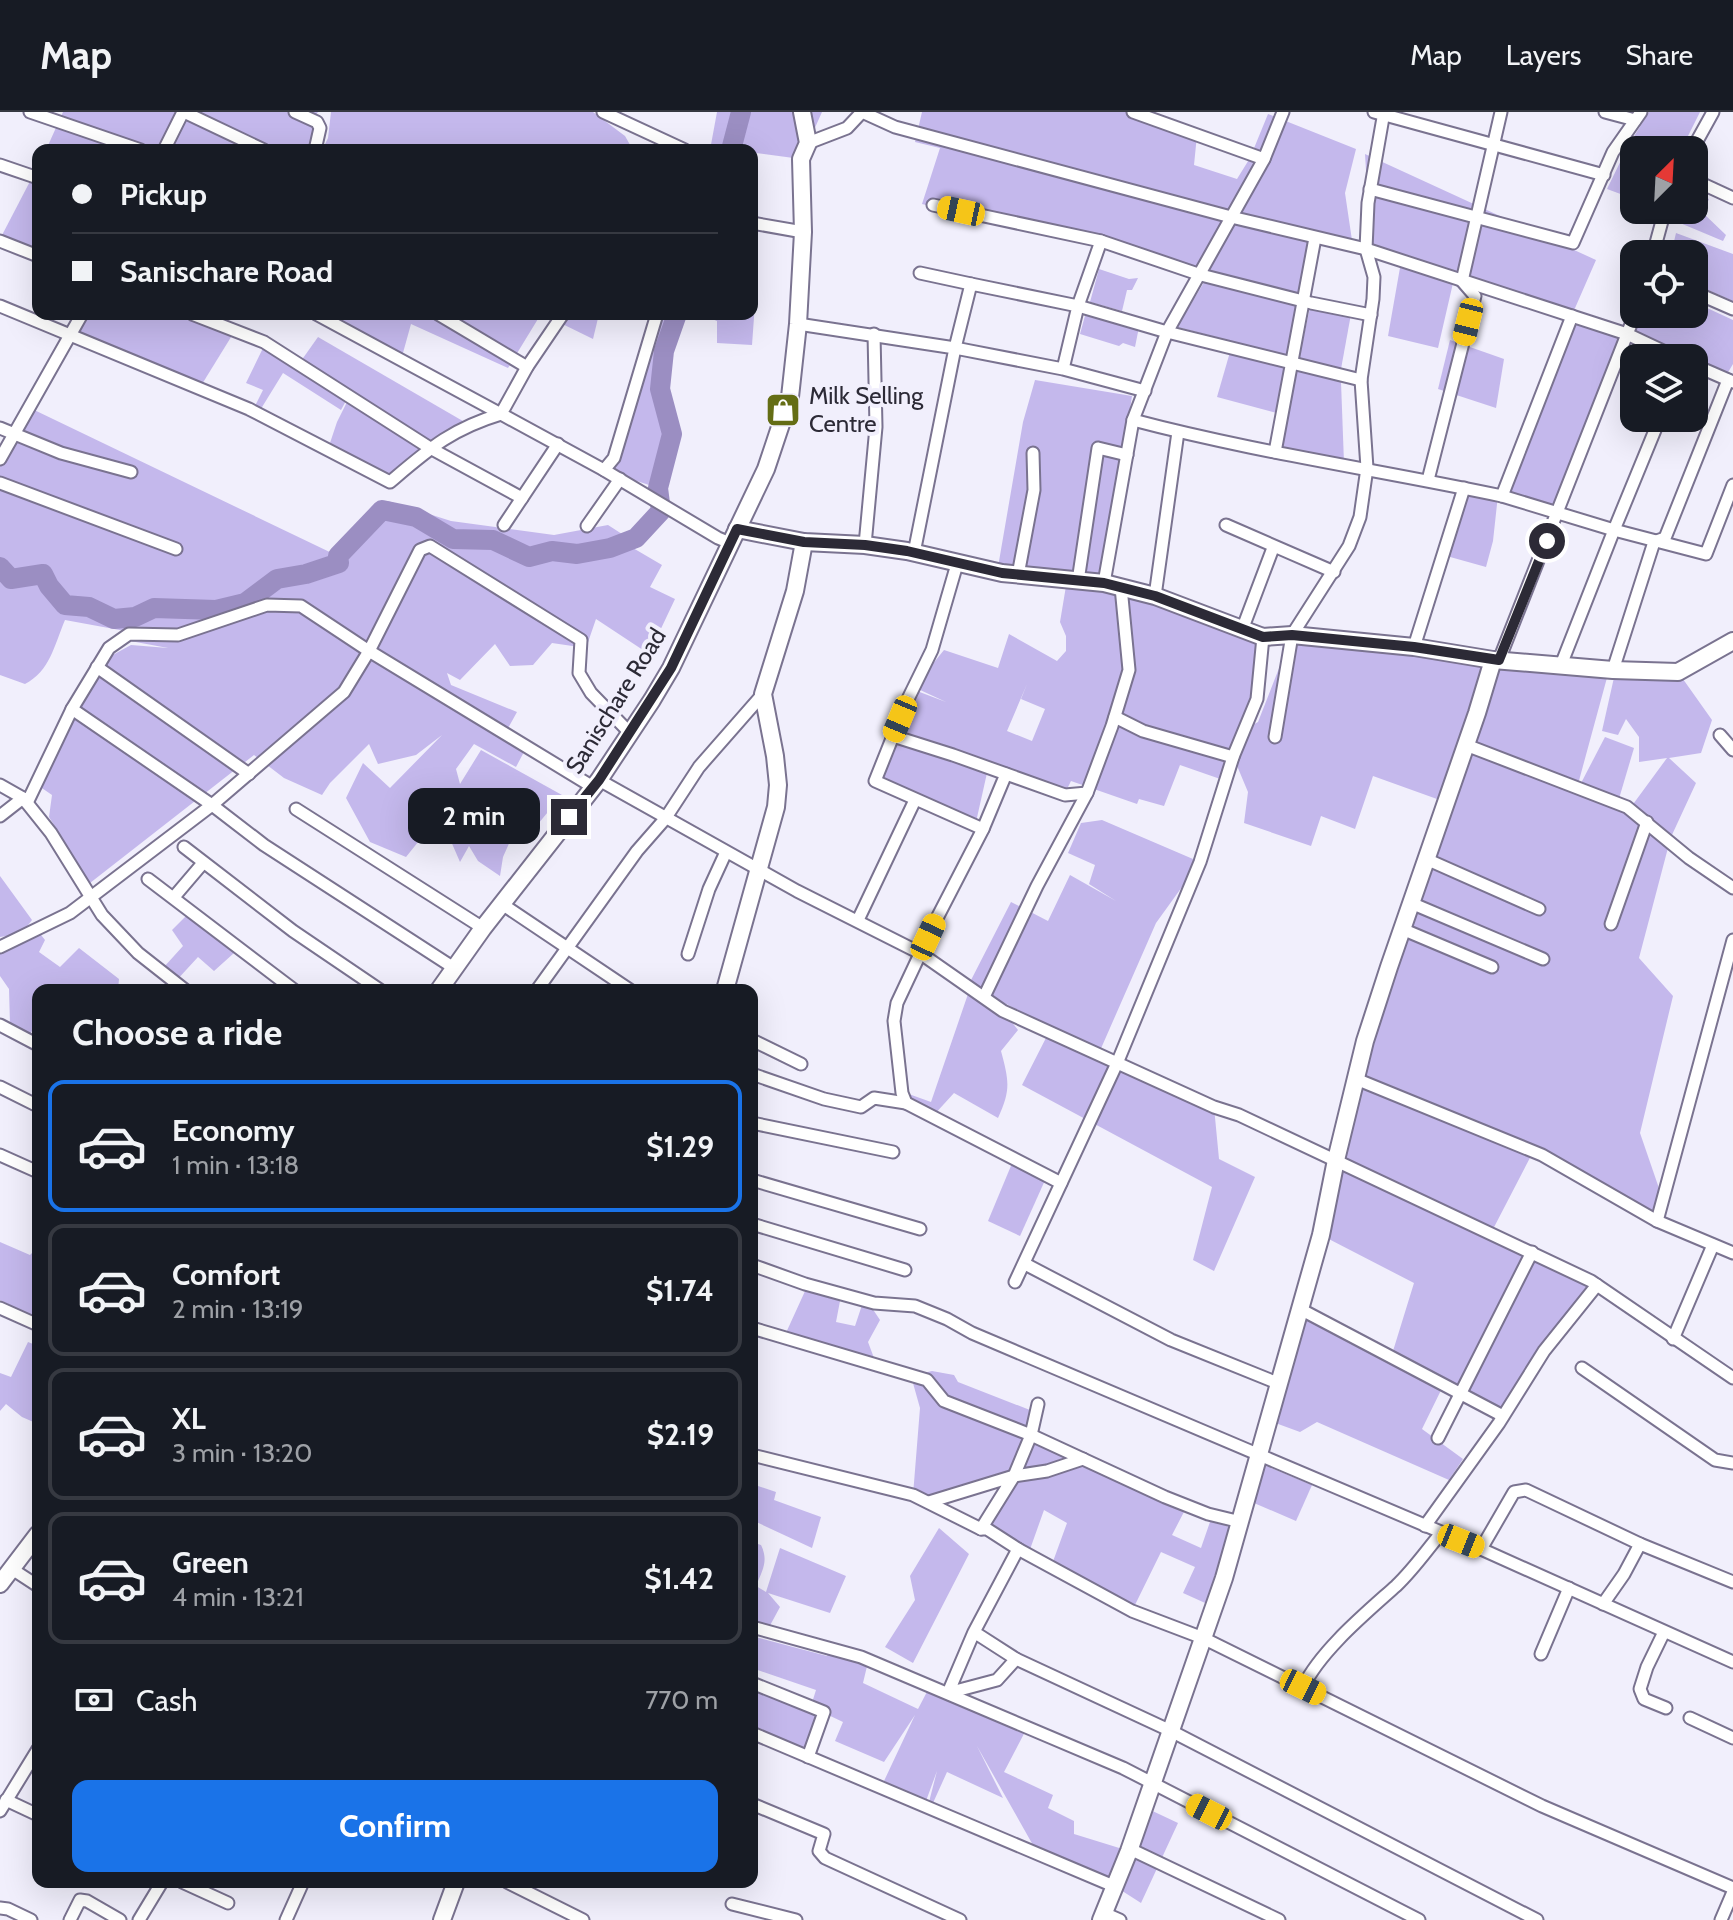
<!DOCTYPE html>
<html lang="en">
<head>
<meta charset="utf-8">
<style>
  :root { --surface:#171b24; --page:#20242c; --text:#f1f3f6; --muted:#9ea1a6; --line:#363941; --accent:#1a73e8 }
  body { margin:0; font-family:Cabin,sans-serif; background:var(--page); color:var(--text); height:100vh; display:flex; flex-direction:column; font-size:30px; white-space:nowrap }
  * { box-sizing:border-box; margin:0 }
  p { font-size:26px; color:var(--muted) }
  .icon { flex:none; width:44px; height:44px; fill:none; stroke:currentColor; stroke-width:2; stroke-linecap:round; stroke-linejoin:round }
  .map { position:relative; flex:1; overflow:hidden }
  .sheet { position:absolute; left:32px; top:872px; width:726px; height:904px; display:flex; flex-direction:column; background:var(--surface); border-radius:16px; box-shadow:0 8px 32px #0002 }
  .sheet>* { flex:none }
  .banner { position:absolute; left:32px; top:32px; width:726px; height:176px; border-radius:16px; box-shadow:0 8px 32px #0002; display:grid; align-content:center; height:176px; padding:0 40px; background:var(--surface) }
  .needle { width:52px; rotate:24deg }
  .tools { position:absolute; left:1620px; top:24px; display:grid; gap:16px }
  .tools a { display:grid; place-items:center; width:88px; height:88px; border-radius:16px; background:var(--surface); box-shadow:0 8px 32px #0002; font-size:40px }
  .end { position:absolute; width:36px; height:36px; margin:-18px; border:10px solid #2c2a36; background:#fff; box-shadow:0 0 0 4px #fff }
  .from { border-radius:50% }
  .bubble { position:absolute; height:56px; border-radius:16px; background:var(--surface); box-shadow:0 8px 32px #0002; font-size:26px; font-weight:800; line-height:56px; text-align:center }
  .car { position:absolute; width:24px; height:48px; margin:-24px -12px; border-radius:10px; box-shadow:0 0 6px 2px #0007; background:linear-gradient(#f5c518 24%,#345 0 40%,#f5c518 0 76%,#345 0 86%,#f5c518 0) }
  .banner b { display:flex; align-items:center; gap:28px; height:76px; font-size:30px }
  .banner b+b { border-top:2px solid var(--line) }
  .banner i { width:20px; height:20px; background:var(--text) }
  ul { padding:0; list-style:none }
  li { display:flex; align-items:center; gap:24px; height:132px; margin:0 16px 12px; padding:0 24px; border:4px solid var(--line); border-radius:16px }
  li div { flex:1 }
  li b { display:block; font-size:30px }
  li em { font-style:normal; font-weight:800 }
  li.current { border-color:var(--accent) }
  li>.icon { width:72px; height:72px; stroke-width:1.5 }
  h2 { padding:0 40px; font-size:36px; line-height:96px }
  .pay { display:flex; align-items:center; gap:20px; height:88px; padding:0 40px; font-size:30px }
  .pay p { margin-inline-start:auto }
  .cta { display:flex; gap:16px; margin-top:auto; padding:16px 40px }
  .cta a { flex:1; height:92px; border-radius:16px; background:var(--accent); color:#fff; font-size:32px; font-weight:800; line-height:92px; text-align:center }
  header { display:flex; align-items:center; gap:48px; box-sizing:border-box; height:112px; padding:0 40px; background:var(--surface); border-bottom:2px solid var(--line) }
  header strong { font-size:38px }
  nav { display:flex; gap:44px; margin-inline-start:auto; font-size:28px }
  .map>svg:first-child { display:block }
  .green { fill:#c4b8ec; fill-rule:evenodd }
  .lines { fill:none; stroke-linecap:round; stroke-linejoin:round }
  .river { stroke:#9b8ec2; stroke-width:20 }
  .street-casing { stroke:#7a7390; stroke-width:15 }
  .secondary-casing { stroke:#7a7390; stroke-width:20 }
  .street { stroke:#fff; stroke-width:11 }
  .secondary { stroke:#fff; stroke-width:16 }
  .route { stroke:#2c2a36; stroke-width:10 }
  .labels { text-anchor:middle; stroke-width:8; stroke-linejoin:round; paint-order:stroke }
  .poi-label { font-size:24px; fill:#2c2a36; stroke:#f1effc; text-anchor:start }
  .street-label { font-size:24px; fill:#2c2a36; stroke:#f1effc }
</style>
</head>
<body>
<header>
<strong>Map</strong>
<nav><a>Map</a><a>Layers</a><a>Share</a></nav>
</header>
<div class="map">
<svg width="1733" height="1808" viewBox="0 0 1733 1808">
  <rect width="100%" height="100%" fill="#f1effc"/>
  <g class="green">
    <polygon points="63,0 318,0 310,11 317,15 308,38 46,38"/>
    <polygon points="331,0 593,0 625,24 633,38 322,38 328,26"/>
    <polygon points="717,0 822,0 801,47 756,41 757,66 752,103 752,38 710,38"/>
    <polygon points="922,0 1133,0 1197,23 1194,53 1237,67 1250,46 1268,2 1356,37 1345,81 1353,135 1315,125 1289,244 1177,215 1206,167 1189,157 922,92 940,36 915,30"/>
    <polygon points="1649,0 1700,0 1681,38 1634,38 1634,87 1607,77 1628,34"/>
    <polygon points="1365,42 1596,148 1572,203 1626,222 1635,202 1694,202 1694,190 1733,208 1733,252 1724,267 1694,253 1694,246 1678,246 1627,223 1559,400 1498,383 1493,429 1486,455 1443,443 1464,376 1498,383 1571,204 1453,171 1438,236 1388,224 1401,150 1366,137 1368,91"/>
    <polygon points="38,54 38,144 0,127"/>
    <polygon points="1694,80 1709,87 1703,101 1726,123 1723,129 1680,111 1684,98 1694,98"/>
    <polygon points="1676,121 1733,142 1733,189 1694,172 1694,142 1671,142"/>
    <polygon points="752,145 758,150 752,233 717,231 717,209 700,202 752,202"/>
    <polygon points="1099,157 1129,167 1138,166 1132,178 1127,178 1122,199 1090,190"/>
    <polygon points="1311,191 1351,202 1341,257 1299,246"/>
    <polygon points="1086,200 1139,215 1135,235 1123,231 1119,234 1080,222"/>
    <polygon points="82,202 194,202 236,217 199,277 70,223"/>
    <polygon points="316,202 541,202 508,256 411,212 401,248"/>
    <polygon points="542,202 599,202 593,227"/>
    <polygon points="657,202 677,202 664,240 667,346 658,376 604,358"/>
    <polygon points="318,225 468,312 427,330 301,249"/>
    <polygon points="1450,228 1504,247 1496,296 1438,277"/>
    <polygon points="263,236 347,287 341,298 283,261 259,300 254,296 263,278 246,271"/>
    <polygon points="1230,240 1286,252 1277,301 1217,285"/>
    <polygon points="1298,257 1341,270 1344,351 1275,340"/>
    <path d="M1035,268L1132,284L1104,471L1263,525L1247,616L1258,610L1292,523L1608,562L1577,676L1615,692L1669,732L1639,846L1673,884L1640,1021L1662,1085L1657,1109L1533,1040L1491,1121L1591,1169L1503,1298L1446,1268L1422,1317L1463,1347L1449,1368L1317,1310L1300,1320L1270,1309L1300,1204L1385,1244L1393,1239L1414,1171L1321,1123L1362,964L1472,611L1437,687L1373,664L1355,717L1321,704L1311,734L1244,711L1248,680L1235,649L1226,669L1180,653L1164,694L1139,687L1137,692L1071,669L1065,681L954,639L955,636L953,639L897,623L917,579L946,590L918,577L927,559L944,538L998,556L1009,522L1057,549L1066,539V524L1060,510L1067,468L998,455L1023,310ZM1027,572L1021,587L1045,597L1032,629L1007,619Z"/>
    <polygon points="348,288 422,336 390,370 328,337 337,310"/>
    <path d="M28,295L338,444L388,389L451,409L554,423L608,413L636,431L633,436L662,453L650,475L675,487L649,542L596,507L586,536L552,531L533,553L510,554L495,532L460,568L447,561L451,573L517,600L507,618L525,638L516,655L474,632L456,657L460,672L481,638L562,683L533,718L519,709L503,745L500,764L478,749L469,734L460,750L450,727L431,714L406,745L370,730L346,686L363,651L390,676L442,623L416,643L378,652L369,632L330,671L322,683L284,666L254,643L90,771L49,705L52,683L36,672L98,551L131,533L168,536L125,528V519L65,508C54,534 50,559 25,572L0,563V347Z"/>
    <polygon points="1678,560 1712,608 1701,641 1669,646 1696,671 1671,725 1631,695 1667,646 1639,650 1639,625 1626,607 1618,623 1602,619 1615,561"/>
    <polygon points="1605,625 1634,636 1618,690 1579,675"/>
    <polygon points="895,626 987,661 976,710 878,666"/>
    <polygon points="1102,708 1200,750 1156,811 1099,941 1214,995 1219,1047 1255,1065 1214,1159 1193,1148 1212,1075 1022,973 1049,920 1087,935 969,872 1011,790 1048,809 1070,763 1116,789 1089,772 1095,753 1068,741 1081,711"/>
    <polygon points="0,764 32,808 25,817 34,814 45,828 39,840 60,855 79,836 119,867 118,878 38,878 38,906 30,923 10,912 9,877 0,864 0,829 13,823 0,825"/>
    <polygon points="187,803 234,841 214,859 198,845 175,870 164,855 183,834 172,818"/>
    <path d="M968,882L1003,899L1018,918L1001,939C1009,969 1011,978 998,1006L954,981L933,1004L906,991V981L931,990Z"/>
    <polygon points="1013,1049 1046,1066 1020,1124 988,1109"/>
    <polygon points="0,1130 30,1143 38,1135 38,1207 0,1188"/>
    <polygon points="806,1177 840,1189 836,1210 855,1214 862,1193 872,1196 880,1208 868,1230 874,1246 785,1223"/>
    <polygon points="28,1230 38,1234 38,1312 22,1305 6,1292 0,1299 0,1261 11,1265"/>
    <polygon points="932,1259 954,1263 958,1270 1035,1300 1026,1324 1186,1396 1172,1423 1201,1436 1211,1407 1238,1419 1214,1495 1183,1481 1195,1455 1161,1440 1132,1499 1051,1455 1067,1411 1044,1398 1028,1443 984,1415 1010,1367 931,1386 913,1383 920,1296 911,1264"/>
    <polygon points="1264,1353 1312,1373 1296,1409 1254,1391"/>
    <polygon points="752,1372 776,1380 774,1388 821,1405 812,1436 752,1408"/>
    <polygon points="939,1416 969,1442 913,1551 885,1535 915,1488 910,1464"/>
    <path d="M752,1430L761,1433C769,1449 762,1459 756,1474L766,1480L780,1436L846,1464L830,1501L768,1481L780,1495L767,1519L752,1514Z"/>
    <polygon points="752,1524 827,1544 830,1537 868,1550 863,1571 918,1597 930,1574 1027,1616 1004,1660 1053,1683 1048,1696 1074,1709 1074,1722 1129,1739 1144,1695 1178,1711 1141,1791 1116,1775 1038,1742 977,1634 1003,1686 947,1660 933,1691 929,1690 937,1659 926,1689 884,1669 915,1603 884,1650 835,1629 843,1610 824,1601 808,1639 752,1614 752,1571 811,1594 816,1578 752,1556"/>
  </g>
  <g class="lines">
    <g class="river">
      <polyline points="731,38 741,0"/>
      <polyline points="0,455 11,467 43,462 49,474 65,493 89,495 114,507 135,505 154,496 216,498 245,491 277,467 306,462 339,451 338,444 382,398 416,405 453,427 493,428 529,445 552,439 577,442 610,436 636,426 661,399 658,376 672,322 660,277 664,239 677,202"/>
    </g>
    <g class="street-casing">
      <g id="street">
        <polyline points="30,0 141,38"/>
        <polyline points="184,0 264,38"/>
        <polyline points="295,0 317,10 320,16 315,38"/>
        <polyline points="603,0 685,38"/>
        <polyline points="862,0 895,15 1231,105 1366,137 1627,222 1678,246"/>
        <polyline points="1133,0 1264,47"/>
        <polyline points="1374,0 1604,63"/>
        <polyline points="1605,0 1635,8"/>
        <polyline points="808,31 847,16 862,0"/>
        <polyline points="164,38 183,0"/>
        <polyline points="1692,38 1713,0"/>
        <polyline points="0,53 38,66"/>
        <polyline points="1694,68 1733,86"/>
        <polyline points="1370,77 1573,131 1613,40 1641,0"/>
        <polyline points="933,93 1101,129 1201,163 1311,191 1371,203"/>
        <polyline points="752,111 803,120"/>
        <polyline points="0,129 38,144"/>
        <polyline points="1101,129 1078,194 1167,220 1361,268"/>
        <polyline points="1653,142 1665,98"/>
        <polyline points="920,161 971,172"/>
        <polyline points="1694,180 1733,197"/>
        <path d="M0,194L249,297L390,370C429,337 451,317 501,302"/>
        <polyline points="192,202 264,230 430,336 522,386"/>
        <polyline points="316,202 501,302"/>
        <polyline points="438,202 527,255"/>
        <polyline points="563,202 527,255 501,302 604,358 718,426 730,431"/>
        <polyline points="1572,204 1502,384 1614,418 1660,306"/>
        <polyline points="798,212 955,236 914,441"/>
        <polyline points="1694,253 1733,270"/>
        <polyline points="1063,257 1078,194 971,172 955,236 1063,257 1145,279"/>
        <path d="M1133,308C1254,340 1379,358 1502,384"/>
        <polyline points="0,316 61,341 131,360"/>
        <polyline points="1275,340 1315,126"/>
        <polyline points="0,347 82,202"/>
        <polyline points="604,358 614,346 657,202"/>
        <polyline points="1428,368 1475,184 1462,169 1501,0"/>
        <polyline points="0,371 176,437"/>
        <polyline points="504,413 558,332"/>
        <polyline points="1226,413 1334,460"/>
        <polyline points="587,414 620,367"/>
        <polyline points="865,433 876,315 874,222"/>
        <polyline points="957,452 932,538 907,589 875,669 983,717"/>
        <polyline points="1018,463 1034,378 1033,341"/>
        <polyline points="1078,469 1098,336 1127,343"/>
        <polyline points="1104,471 1133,308 1167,220 1264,47 1283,0"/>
        <polyline points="1155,484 1178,320"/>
        <polyline points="1242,518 1273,436"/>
        <polyline points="1414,535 1464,376"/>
        <polyline points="1499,548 1635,202"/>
        <polyline points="1561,553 1614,418 1706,442 1733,373"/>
        <polyline points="97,555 249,662"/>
        <polyline points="1613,558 1654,430 1665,426 1728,268"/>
        <polyline points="72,597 212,693 264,733 454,856"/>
        <polyline points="1115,605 1143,619 1233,645"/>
        <polyline points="1720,623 1733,638"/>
        <polyline points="893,624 953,643 1065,683 1087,681"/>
        <polyline points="1275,625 1292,523 1349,434 1360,405 1367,356 1361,268 1373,187 1374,165 1366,137 1368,91 1384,0"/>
        <polyline points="1466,633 1627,695 1689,746 1733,776"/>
        <polyline points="1006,662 983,717 936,808 897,891 894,909 902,981 906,991 1061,1071"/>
        <polyline points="599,668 797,779 920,841 1003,899 1214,995 1239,1003 1591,1169 1733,1266"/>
        <polyline points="0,673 23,686 51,721 102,803 138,841 185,878"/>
        <polyline points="27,691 72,597 109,536 129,522 178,523 267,493 301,494 369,539 593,675"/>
        <polyline points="296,697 483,816"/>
        <polyline points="0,704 23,686"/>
        <polyline points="184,735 293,819 380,878"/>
        <polyline points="1426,747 1539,797"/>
        <polyline points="148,767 294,878"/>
        <polyline points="174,785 203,751"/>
        <polyline points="1411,791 1543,847"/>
        <polyline points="502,792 630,878"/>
        <polyline points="858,808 915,688"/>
        <polyline points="1611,812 1647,710"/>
        <polyline points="1402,817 1492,855"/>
        <polyline points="0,835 70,801 212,693 344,580 369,539 420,438 430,434 581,528 579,561 591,581 630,621"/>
        <polyline points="688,842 709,777 726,740"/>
        <polyline points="537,878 637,739 665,707 699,655 763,582"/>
        <polyline points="984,885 1037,774 1087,681 1112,614 1129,558 1121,475"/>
        <polyline points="0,913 38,933"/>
        <polyline points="752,928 801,952"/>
        <polyline points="752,962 824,987 861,995 874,986 906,991"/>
        <polyline points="1356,967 1542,1043 1657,1109 1733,1141"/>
        <polyline points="0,975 38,994"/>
        <polyline points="752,1011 893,1040"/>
        <polyline points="0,1043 38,1060"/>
        <polyline points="752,1068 920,1117"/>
        <polyline points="1657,1109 1733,828"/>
        <polyline points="752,1112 905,1158"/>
        <polyline points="1025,1152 1171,1228 1280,1272"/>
        <polyline points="752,1153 805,1172 874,1191 915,1194 947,1207 972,1221 1481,1437 1733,1550"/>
        <polyline points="1015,1170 1118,949 1200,750 1233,645 1257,587 1263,525"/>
        <polyline points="0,1196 38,1213"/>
        <polyline points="1300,1197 1503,1304"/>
        <polyline points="752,1216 927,1268 944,1289 1031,1323 1165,1385 1208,1402 1241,1410"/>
        <polyline points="1673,1227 1713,1133"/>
        <polyline points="1582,1256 1715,1348 1733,1351"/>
        <polyline points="1438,1326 1532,1140"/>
        <polyline points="752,1343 913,1383 981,1417 987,1417 1018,1437 1132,1499 1203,1526 1542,1694 1733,1776"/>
        <polyline points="1014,1364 1031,1323 1038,1292"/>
        <polyline points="1014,1364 1047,1359 1083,1347"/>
        <polyline points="929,1390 1014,1364 981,1417"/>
        <polyline points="1425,1414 1499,1311 1544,1239 1597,1173"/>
        <polyline points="1481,1437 1514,1380 1526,1378 1640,1432"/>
        <polyline points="12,1457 38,1474"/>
        <polyline points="1603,1492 1624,1462 1640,1432 1733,1470"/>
        <polyline points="752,1515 861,1545 1123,1656 1419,1808"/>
        <polyline points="974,1520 1016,1547 997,1568 948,1581 974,1520 1018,1437"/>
        <polyline points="1664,1520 1647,1555 1640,1577 1644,1587 1666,1596"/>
        <polyline points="1541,1542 1569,1476"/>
        <polyline points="1016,1547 1171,1619 1537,1808"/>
        <polyline points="752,1571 824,1600 808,1645"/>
        <path d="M1303,1575C1321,1538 1366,1501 1396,1474C1413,1458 1427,1438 1441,1421"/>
        <polyline points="1690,1606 1733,1626"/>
        <polyline points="752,1621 1116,1775"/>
        <polyline points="6,1688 38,1703"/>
        <polyline points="752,1692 824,1722 819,1739 825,1746 960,1808"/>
        <polyline points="0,1699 38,1637"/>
        <polyline points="1130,1737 1279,1808"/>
        <polyline points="182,1770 228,1791"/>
        <polyline points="507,1770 583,1808"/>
        <polyline points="732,1792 796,1808"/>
        <polyline points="0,1796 8,1797 31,1808"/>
        <polyline points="1104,1801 1120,1808"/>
        <polyline points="70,1808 80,1788 87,1789 120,1808"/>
        <polyline points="139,1808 162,1770"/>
        <polyline points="286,1808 303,1770"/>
        <polyline points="1721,1808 1733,1780"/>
      </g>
    </g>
    <g class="secondary-casing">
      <g id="secondary">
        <polyline points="737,417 804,430 865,433 907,439 1002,461 1104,471 1155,484 1263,525 1292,523 1414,535 1493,548 1613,558 1678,560 1733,529"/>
        <polyline points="439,878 483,816 599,668 652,588 671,556 766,357 790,285 798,212 803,120 801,47 808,31 802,0"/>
        <polyline points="725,878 776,695 778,673 775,644 763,582 795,479 804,430"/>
        <polyline points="0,1472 38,1422"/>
        <polyline points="442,1808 456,1770"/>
        <polyline points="1101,1808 1129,1739 1224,1466 1321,1123 1336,1048 1365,929 1389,855 1477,601 1493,548"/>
      </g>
    </g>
    <use href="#street" class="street"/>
    <use href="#secondary" class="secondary"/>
  </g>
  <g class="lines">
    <polyline class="route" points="569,705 599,668 671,556 737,417 804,430 865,433 907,439 1002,461 1104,471 1155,484 1263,525 1292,523 1414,535 1499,548 1547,429"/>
  </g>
  <defs>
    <g id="shop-square" transform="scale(1.8)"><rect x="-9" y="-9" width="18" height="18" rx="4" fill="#646d14" stroke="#f1effc"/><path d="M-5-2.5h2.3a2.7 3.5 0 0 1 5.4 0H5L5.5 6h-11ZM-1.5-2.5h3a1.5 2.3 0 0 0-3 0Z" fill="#fff"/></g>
  </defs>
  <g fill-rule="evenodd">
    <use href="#shop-square" x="783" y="298"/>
  </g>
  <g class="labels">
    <g class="poi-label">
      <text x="809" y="292">Milk Selling<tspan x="809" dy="28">Centre</tspan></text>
    </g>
    <g class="street-label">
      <text transform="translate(616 589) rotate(-58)" y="8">Sanischare Road</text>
    </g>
  </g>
</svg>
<div class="tools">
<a><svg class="needle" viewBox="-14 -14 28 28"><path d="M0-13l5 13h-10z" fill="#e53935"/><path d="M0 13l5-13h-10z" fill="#9ea1a6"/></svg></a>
<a><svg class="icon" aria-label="locate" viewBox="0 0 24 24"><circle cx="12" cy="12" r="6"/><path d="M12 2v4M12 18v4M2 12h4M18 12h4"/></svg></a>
<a><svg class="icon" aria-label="layers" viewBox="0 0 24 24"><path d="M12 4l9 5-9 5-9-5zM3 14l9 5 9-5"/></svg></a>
</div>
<i class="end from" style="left:1547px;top:429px"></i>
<i class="end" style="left:569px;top:705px"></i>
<div class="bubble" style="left:408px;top:676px;width:132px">2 min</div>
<i class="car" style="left:961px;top:99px;rotate:282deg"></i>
<i class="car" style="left:1468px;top:210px;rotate:194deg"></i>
<i class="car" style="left:900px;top:607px;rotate:203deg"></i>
<i class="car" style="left:928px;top:825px;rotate:25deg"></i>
<i class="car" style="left:1461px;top:1429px;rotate:112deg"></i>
<i class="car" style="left:1303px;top:1575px;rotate:116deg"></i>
<i class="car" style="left:1209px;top:1700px;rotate:297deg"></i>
<div class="banner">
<b><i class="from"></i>Pickup</b>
<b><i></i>Sanischare Road</b>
</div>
<section class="sheet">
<h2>Choose a ride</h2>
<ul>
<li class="current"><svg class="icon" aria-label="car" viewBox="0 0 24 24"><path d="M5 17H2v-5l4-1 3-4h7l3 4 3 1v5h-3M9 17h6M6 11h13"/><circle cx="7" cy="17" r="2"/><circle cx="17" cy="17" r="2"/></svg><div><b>Economy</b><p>1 min · 13:18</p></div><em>$1.29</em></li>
<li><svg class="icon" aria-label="car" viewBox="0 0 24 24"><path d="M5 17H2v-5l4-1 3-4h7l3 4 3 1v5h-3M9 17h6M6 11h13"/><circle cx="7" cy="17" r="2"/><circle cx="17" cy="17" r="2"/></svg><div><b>Comfort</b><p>2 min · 13:19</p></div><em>$1.74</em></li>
<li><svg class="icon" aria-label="car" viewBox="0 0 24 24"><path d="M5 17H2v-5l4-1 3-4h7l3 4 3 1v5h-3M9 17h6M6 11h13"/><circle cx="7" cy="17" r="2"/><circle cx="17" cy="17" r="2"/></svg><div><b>XL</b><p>3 min · 13:20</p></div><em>$2.19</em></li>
<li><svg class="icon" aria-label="car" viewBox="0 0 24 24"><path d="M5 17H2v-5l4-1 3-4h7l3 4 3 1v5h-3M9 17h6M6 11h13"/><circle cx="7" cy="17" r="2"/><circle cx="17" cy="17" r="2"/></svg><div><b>Green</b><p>4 min · 13:21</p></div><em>$1.42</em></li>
</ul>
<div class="pay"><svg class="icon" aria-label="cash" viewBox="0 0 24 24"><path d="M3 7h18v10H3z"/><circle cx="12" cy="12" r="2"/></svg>Cash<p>770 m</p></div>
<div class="cta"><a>Confirm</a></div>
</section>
</div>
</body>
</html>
